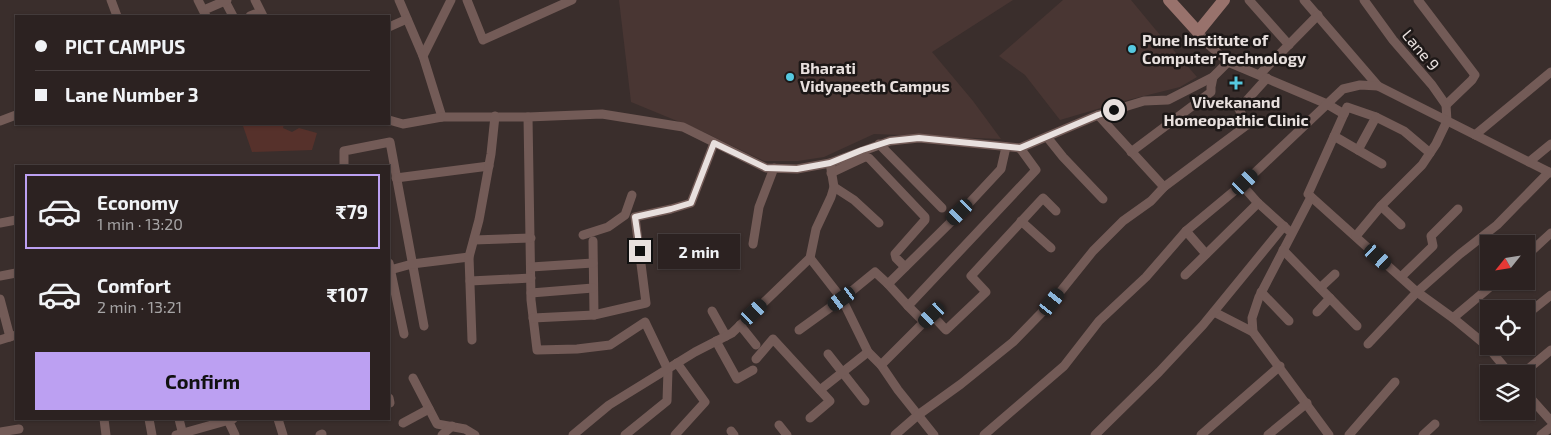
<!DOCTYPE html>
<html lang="en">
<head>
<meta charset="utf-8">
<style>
  :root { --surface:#2c2221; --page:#342a2a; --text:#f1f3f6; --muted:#a6a4a5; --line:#483f3f; --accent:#bca0f2 }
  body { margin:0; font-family:"Exo 2",sans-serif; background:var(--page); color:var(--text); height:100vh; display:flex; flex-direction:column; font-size:19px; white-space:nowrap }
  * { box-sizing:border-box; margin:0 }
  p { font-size:16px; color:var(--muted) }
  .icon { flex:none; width:28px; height:28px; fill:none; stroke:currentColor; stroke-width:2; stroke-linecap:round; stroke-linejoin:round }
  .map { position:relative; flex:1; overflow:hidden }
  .drawer { position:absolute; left:15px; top:165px; width:375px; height:255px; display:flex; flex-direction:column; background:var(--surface); border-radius:0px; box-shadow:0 1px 4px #0004,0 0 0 1px var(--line) }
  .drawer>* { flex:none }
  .banner { position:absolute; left:15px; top:15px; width:375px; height:110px; border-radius:0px; box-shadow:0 1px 4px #0004,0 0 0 1px var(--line); display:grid; align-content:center; height:110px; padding:0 20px; background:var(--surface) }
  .needle { width:32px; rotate:240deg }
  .tools { position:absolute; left:1480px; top:235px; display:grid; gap:10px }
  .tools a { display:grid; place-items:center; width:55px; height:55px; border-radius:0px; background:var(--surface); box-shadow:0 1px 4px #0004,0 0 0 1px var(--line); font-size:25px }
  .end { position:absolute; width:22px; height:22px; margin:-11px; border:6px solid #e8e0de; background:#111; box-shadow:0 0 0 2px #111 }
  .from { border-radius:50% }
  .bubble { position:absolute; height:35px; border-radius:0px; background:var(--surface); box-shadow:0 1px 4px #0004,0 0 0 1px var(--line); font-size:16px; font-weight:700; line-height:35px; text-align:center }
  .car { position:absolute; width:15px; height:30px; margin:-15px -8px; border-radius:6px; box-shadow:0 0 4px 1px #0007; background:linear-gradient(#222 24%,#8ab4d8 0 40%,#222 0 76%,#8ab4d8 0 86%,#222 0) }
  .banner b { display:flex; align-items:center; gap:18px; height:48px; font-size:19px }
  .banner b+b { border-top:1px solid var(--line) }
  .banner i { width:12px; height:12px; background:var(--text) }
  ul { padding:9px 0 0; list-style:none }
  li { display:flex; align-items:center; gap:15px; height:75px; margin:0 10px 8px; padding:0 10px; border:2px solid transparent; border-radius:0px }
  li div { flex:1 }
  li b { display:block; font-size:19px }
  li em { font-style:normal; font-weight:700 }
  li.selected { border-color:var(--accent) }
  li>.icon { width:45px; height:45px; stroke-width:1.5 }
  .cta { display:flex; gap:10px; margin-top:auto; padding:10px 20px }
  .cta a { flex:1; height:58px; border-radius:0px; background:var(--accent); color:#111; font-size:20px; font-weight:700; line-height:58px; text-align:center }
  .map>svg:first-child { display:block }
  .built { fill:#493633 }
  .green { fill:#56312b }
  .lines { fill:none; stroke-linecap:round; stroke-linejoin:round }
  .street { stroke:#735b57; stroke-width:9 }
  .secondary { stroke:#98726c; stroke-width:12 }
  .route { stroke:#e8e0de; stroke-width:6 }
  .poi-dot { fill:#56c9e0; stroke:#1d1817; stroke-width:2 }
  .labels { text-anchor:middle; stroke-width:5; stroke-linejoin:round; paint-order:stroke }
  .poi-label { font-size:16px; font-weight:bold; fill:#e8e0de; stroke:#1d1817; text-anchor:start }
  .street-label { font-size:16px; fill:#e8e0de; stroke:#1d1817 }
</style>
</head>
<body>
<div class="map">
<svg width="1551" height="435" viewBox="0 0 1551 435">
  <rect width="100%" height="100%" fill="#3a2e2c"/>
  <g class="built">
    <polygon points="619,0 1013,0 932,52 973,101 1001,139 874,134 824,157 798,161 764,161 699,130 631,102"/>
    <polygon points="1063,0 1131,0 1155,29 1197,77 1180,87 1128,100 1060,120 1025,75 999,56"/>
  </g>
  <polygon class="green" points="247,124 284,124 283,128 292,132 299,128 317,133 312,150 252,152 243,126"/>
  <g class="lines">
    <g class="street">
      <polyline points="111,0 117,16"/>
      <polyline points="198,0 206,16"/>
      <polyline points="255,0 263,16"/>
      <polyline points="399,0 423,56"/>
      <polyline points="467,0 483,40 572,0"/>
      <polyline points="1249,0 1289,45"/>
      <polyline points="1304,0 1378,86"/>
      <polyline points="1418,0 1475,75 1472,80 1446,105"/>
      <polyline points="225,1 233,16"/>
      <polyline points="204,10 227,0"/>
      <polyline points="250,16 255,14"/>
      <polyline points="389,27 407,19"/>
      <polyline points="1198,32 1210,46 1228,62 1327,104 1344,114 1308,194 1417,292 1453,318 1487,346 1510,374"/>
      <polyline points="1260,74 1318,15"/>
      <polyline points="1344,114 1347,107 1376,117 1358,150"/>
      <polyline points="1098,115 1164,187"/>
      <polyline points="442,117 423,56 451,0"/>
      <polyline points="528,117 531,300 537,350 577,349 610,345 645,322 668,370 667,401 625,435"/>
      <polyline points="1376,117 1404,131 1430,153"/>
      <polyline points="389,120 403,124 442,117 528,117 602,114 683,127 766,168 797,169 830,163 890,141 919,138 1020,148 1098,115 1144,101 1168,100 1213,77 1228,62"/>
      <polyline points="0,121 16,115"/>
      <polyline points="1475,135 1551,72"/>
      <polyline points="1334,136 1382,164"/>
      <polyline points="1047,137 1063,157 1103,199"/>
      <polyline points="879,144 942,208"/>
      <polyline points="1131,152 1211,92 1211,87 1213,77"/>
      <polyline points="1529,162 1551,144"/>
      <polyline points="344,166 344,151 390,142 424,326"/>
      <polyline points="831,173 865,157 869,158 925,217 925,220 895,254 896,258 905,267"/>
      <polyline points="396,178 489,166"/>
      <polyline points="1242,185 1257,202 1288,230"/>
      <polyline points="834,187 854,200 879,223"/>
      <polyline points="1311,197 1259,297 1252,318 1253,332 1329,435"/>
      <polyline points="1381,206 1401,225"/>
      <polyline points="1021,221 1051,248"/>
      <polyline points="0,223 16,220"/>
      <polyline points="1186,231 1206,254"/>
      <polyline points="583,235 608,227 625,215 632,195"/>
      <polyline points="1356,236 1381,206 1422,165 1436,144 1447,121 1446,105 1432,85 1393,40 1364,0"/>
      <polyline points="474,240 531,238"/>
      <polyline points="593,241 594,315"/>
      <polyline points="753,244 759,207 774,168"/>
      <polyline points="1283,250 1357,326"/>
      <polyline points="1526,256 1551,233"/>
      <polyline points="810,258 842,299 868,352 881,365 898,390 934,435"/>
      <polyline points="389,263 404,334"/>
      <polyline points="531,267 593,263"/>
      <polyline points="390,270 412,264 469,257"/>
      <polyline points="1185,275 1258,203"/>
      <polyline points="0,276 16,273"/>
      <polyline points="1401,277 1433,246 1431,236 1458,209"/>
      <polyline points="470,281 531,278"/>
      <polyline points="1320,288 1335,274"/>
      <polyline points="1261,292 1289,321"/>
      <polyline points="531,293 593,288"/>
      <polyline points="0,299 10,337"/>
      <polyline points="908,306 888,284 960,213 1001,169 1006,147"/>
      <polyline points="712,311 726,336"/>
      <polyline points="1214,312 1253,332"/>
      <polyline points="1317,312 1330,298"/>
      <polyline points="1526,315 1551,295"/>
      <polyline points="533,318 594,315 646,303 635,217 671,209 691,203 714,143"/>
      <polyline points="1453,318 1497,281"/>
      <polyline points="924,322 932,315 946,330 986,292 971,276 1043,198 1056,211"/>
      <polyline points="740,325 756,345"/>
      <polyline points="799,330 842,299 875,272 888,284"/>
      <polyline points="0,340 16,335"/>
      <polyline points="472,340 469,257 479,220 491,154 495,116"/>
      <polyline points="716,341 737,379 753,370"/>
      <polyline points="1368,344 1417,292 1460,254 1497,225 1549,172"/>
      <polyline points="828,354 865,401"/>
      <polyline points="756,359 773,339 830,401 810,418"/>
      <polyline points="881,365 924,322 908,306 1036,170 1020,148"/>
      <polyline points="1522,374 1551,350"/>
      <polyline points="413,378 437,424 465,429 475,435"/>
      <polyline points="820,390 868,352"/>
      <polyline points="1526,393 1551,421"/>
      <polyline points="389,398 390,403"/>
      <polyline points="104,419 106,435"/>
      <polyline points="149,419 152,435"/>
      <polyline points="179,419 183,435"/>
      <polyline points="278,419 283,435"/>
      <polyline points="228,420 235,435"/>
      <polyline points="403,423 429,409"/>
      <polyline points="779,425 787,435"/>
      <polyline points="731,431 734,435"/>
      <polyline points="0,432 19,429"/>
      <polyline points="176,435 233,419"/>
      <polyline points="320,435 322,434"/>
      <polyline points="442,435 452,426"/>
      <polyline points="573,435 609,405 695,352 732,333 810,258 816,229 831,197 834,187 830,163"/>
      <polyline points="675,435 705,402 677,363"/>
      <polyline points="895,435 918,415 961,384 1013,342 1052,302 1093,251 1123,221 1151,201 1164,187 1247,125 1239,109 1267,78"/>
      <polyline points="984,435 1064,366 1099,321 1146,277 1186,231 1245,182 1343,89 1360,85 1378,86 1551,173"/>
      <polyline points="1095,435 1159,372 1203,325 1284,226"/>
      <polyline points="1201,435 1280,366"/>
      <polyline points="1268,435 1307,403"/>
      <polyline points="1349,435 1395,382"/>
      <polyline points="1423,435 1435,424"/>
      <polyline points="1541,435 1551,427"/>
    </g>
    <polyline class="secondary" points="1169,0 1198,32 1224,0"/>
  </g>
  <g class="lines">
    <polyline class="route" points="640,251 635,217 671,209 691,203 714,143 766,168 797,169 830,163 862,150 890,141 919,138 1020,148 1098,115 1114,110"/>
  </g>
  <g class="poi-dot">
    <circle cx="1132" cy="49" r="5"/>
    <circle cx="790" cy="77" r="5"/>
    <path d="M1233.5 75.5h5v5h5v5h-5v5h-5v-5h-5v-5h5z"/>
  </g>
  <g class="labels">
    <g class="poi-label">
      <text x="1142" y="46">Pune Institute of<tspan x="1142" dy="18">Computer Technology</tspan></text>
      <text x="800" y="74">Bharati<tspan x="800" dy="18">Vidyapeeth Campus</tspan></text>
      <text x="1236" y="108" text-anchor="middle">Vivekanand<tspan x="1236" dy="18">Homeopathic Clinic</tspan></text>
    </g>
    <g class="street-label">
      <text transform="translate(1421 50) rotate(50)" y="6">Lane 9</text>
    </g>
  </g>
</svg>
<div class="tools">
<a><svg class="needle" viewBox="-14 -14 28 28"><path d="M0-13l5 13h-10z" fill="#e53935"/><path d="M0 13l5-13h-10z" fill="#a6a4a5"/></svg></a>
<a><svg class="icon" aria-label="locate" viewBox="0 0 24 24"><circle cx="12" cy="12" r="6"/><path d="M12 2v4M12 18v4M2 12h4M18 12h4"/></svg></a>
<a><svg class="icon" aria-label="layers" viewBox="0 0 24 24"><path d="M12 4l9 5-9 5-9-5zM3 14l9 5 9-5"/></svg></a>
</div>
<i class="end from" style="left:1114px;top:110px"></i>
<i class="end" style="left:640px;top:251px"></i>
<div class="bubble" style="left:658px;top:234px;width:82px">2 min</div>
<i class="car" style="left:1245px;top:182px;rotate:46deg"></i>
<i class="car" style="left:960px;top:212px;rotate:225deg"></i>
<i class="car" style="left:1378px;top:257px;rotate:132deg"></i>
<i class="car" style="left:842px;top:299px;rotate:234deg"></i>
<i class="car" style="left:1052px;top:302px;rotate:39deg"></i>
<i class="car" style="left:754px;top:312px;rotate:47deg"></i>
<i class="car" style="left:932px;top:315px;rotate:227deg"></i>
<div class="banner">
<b><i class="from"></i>PICT CAMPUS</b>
<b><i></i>Lane Number 3</b>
</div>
<section class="drawer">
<ul>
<li class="selected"><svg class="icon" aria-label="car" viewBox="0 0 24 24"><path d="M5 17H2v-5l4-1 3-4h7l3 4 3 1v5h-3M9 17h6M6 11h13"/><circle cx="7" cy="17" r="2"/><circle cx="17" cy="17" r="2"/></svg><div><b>Economy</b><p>1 min · 13:20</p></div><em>₹79</em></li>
<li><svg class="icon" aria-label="car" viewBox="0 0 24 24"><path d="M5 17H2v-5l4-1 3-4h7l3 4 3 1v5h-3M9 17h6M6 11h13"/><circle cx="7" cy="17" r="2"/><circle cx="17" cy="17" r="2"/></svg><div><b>Comfort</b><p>2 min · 13:21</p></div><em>₹107</em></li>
</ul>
<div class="cta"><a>Confirm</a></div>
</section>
</div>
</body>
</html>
